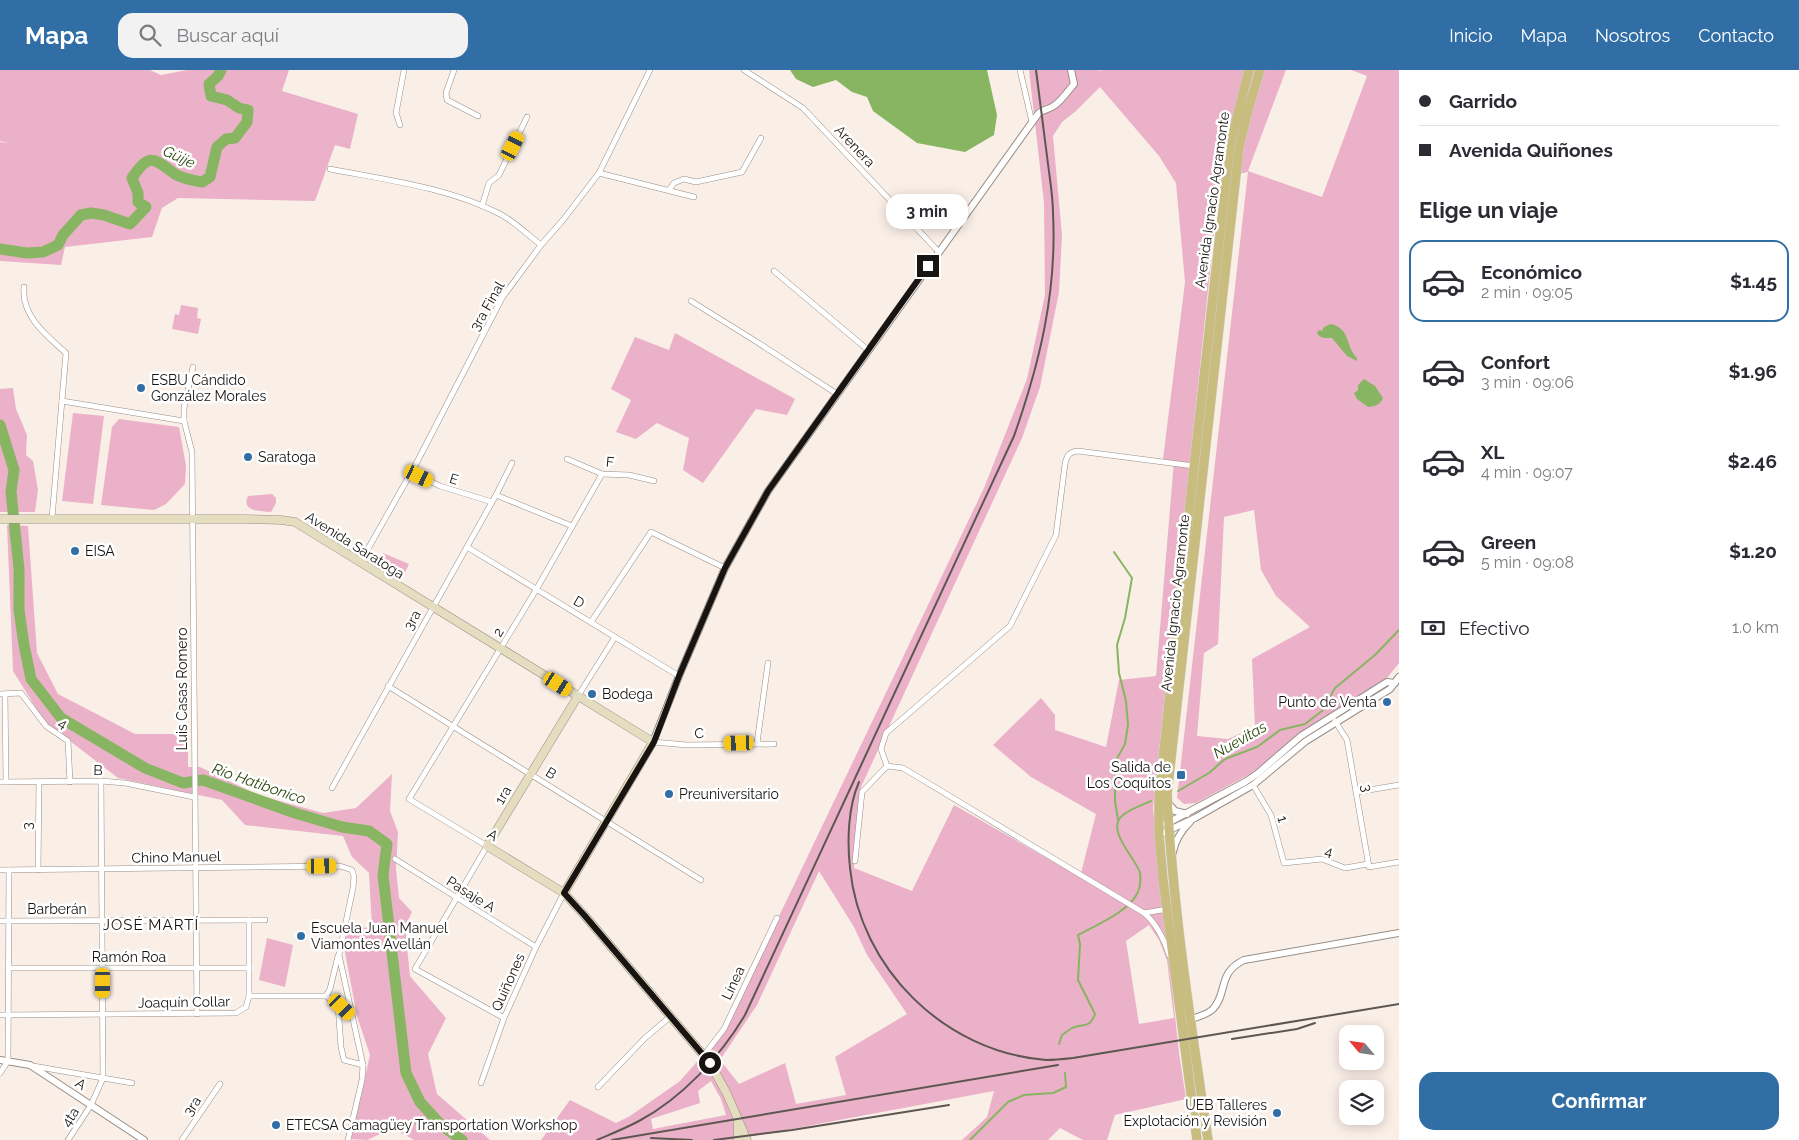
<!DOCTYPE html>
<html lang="es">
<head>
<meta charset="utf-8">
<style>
  :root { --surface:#fff; --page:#f2f2f3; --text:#2b2b33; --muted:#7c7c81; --line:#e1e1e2; --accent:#306ea5 }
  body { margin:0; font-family:Raleway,sans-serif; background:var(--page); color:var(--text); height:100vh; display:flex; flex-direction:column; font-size:19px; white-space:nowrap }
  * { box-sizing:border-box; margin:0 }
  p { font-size:16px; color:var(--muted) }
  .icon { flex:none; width:28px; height:28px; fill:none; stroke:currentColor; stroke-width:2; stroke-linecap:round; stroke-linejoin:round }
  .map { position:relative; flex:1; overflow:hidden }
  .drawer { display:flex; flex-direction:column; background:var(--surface); width:400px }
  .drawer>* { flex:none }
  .guide { display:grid; align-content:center; height:110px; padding:0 20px; background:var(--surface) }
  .needle { width:32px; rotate:299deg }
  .fabs { position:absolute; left:1339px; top:955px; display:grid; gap:10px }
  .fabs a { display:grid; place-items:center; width:45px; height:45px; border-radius:10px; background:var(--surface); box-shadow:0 2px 12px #0003; font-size:25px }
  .end { position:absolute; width:22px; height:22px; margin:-11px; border:6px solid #181411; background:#fff; box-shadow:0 0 0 2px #fff }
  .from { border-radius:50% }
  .bubble { position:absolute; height:35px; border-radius:15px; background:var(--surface); box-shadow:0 2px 12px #0003; font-size:16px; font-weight:700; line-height:35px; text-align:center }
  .car { position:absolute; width:15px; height:30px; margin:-15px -8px; border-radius:6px; box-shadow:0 0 4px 1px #0007; background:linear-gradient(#f5c518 24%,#345 0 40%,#f5c518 0 76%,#345 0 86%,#f5c518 0) }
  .guide b { display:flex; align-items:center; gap:18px; height:48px; font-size:19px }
  .guide b+b { border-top:1px solid var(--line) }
  .guide i { width:12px; height:12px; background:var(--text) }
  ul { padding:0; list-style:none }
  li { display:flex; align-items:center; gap:15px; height:82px; margin:0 10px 8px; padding:0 10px; border:2px solid transparent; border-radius:15px }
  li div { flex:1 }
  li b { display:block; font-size:19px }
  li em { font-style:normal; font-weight:700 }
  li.on { border-color:var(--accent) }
  li>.icon { width:45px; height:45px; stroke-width:1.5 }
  h2 { padding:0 20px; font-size:22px; line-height:60px }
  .pay { display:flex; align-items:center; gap:12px; height:55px; padding:0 20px; font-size:19px }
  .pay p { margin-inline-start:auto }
  .button { display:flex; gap:10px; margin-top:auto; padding:10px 20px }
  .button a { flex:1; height:58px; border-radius:15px; background:var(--accent); color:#fff; font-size:20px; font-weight:700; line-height:58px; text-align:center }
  header { display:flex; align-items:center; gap:30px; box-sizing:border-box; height:70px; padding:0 25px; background:var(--accent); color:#fff }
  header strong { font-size:24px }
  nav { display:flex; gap:28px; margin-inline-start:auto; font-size:18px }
  .search { width:350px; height:45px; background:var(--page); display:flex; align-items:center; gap:12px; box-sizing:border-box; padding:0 18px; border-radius:15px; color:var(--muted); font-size:19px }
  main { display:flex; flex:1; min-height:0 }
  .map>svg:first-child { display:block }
  .green { fill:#ebb1c8; fill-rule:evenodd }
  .water { fill:#88b562 }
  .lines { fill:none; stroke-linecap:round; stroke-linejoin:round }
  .stream { stroke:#88b562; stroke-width:2 }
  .river { stroke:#88b562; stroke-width:11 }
  .minor-casing { stroke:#988e86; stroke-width:6 }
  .tertiary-casing { stroke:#988e86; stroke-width:8 }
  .secondary-casing { stroke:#988e86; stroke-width:9 }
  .primary-casing { stroke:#d1d0cf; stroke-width:10 }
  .minor { stroke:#fff; stroke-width:5 }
  .tertiary { stroke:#fff; stroke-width:6 }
  .secondary { stroke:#e4ddbf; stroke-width:8 }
  .primary { stroke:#c8bc7f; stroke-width:9 }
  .rail { stroke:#5d5752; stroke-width:2 }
  .route { stroke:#181411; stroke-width:6 }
  .poi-dot { fill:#306ea5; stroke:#fff; stroke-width:2 }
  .labels { text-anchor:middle; stroke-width:5; stroke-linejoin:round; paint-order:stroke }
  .street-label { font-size:14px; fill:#181411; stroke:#fff }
  .poi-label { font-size:14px; fill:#181411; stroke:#fff; text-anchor:start }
  .water-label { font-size:15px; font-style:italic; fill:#2b480c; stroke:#fff }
  .neighbourhood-label { font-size:15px; letter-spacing:1px; fill:#181411; stroke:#fff }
</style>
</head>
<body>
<header>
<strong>Mapa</strong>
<div class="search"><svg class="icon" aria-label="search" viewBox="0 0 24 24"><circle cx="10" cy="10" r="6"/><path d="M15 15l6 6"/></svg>Buscar aquí</div>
<nav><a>Inicio</a><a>Mapa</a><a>Nosotros</a><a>Contacto</a></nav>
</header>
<main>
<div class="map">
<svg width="1399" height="1070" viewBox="0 0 1399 1070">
  <rect width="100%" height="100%" fill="#faefe7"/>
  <g class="green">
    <polygon points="0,0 150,0 161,5 187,0 289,0 282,21 358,44 350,79 335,75 315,131 178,128 162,138 152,167 65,177 61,195 0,191 0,72 8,73 0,71"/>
    <path d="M1029,0H1099L1100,1L1102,0H1286L1248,101L1322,127L1367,6L1351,0H1399V593L1387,608L1304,660L1252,703L1196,733L1184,734L1177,728L1248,102L1220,108L1153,738L1179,983L1186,1029L1115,1045L1107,1070H1083L1060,1058L1048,1070H962L987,1047L994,1021L732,1070H541L570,1030L616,1053L630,1046L680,1011L724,961L984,418L1027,309L1045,225L1044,133ZM1100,17L1159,86L1176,113L1185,212L1163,389L1174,391L1156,606L1119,610L1106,677L1055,660V645L1041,628L993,675L1031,707L1096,744L1080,807L954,735L912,821L854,798L861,717L1022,368L1040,317L1059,222L1062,165L1053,66L1062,52L1076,41ZM1254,440L1261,500L1276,526L1310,557L1252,589L1255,657L1228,669L1197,666L1204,583L1218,574L1224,447ZM819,801L854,857L867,885L907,944L835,987L846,1025L796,1034L785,993L739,1014L720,990L757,935ZM1149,855L1159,870L1167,890L1174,948L1139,954L1126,871ZM711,1011L721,1029L726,1045L653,1059L651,1049L700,1033L698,1021Z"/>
    <polygon points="181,235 198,238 197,248 201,249 198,264 172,259 175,244 179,245"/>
    <polygon points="675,263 795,329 787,345 756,339 703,413 683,400 689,368 657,353 636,369 616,362 631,330 611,319 635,267 669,280"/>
    <polygon points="13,318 16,339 27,365 26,385 33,391 38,420 35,442 0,442 0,319"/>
    <polygon points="73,343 104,346 93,434 62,431"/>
    <polygon points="119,349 179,357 186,396 185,414 166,434 154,440 101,435 112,357"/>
    <path d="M272,424L276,428V433L271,442C260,441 241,442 248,426Z"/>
    <polygon points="7,455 28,456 37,583 58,624 135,664 188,664 188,697 200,697 258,725 323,743 356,738 392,704 390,741 398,762 396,799 399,828 412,842 405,857 410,906 446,948 428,984 437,1024 490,1070 414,1070 393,1058 367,1070 351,1069 370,985 357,946 343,872 351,859 372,857 369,803 352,787 343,766 245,755 222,730 118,708 44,651 13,601"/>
    <polygon points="383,483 409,494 403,507 377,495"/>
    <polygon points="267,868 293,875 285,917 259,910"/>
  </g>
  <g class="water">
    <polygon points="790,0 987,0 997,45 994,65 965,82 917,73 873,41 867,27 852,22 836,10 813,17 796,9"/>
    <path d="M1331,254C1351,259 1345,276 1357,288V291L1347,286L1332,268C1325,268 1321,269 1317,263L1319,260L1322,261L1324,257Z"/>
    <path d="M1364,309L1375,316L1383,328C1380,335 1376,336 1368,337L1357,329L1354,323L1358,320V315Z"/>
  </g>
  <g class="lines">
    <g class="stream">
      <polyline points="1114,482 1132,508 1125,548 1117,575 1119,603 1126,631 1128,655 1125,674 1115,692 1115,731 1118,750"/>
      <polyline points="1178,721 1209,703 1225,689 1257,677 1280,660 1305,654 1322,641 1335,618 1375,585 1399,560"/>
      <path d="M1059,974L1062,965C1065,963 1069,960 1072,958C1085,953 1089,959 1095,944L1078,910L1080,874L1078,865C1096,855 1129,842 1138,822C1140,817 1141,810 1140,803C1137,789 1104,760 1123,745C1130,739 1142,735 1151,731"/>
      <polyline points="373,1058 391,1051 441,1055"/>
      <polyline points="970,1070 1008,1032 1024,1025 1053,1023 1066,1017 1065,1003"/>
    </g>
    <g class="river">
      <path d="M0,179L27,183L43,182L58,175L63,165L81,145L91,143L104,145L130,154L146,137L138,132V123L132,108C150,82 153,88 175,104C183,109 193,110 202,112L210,107L217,77L226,69L235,68L247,52L248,40L239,38L227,30L211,26L209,14L218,6L221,0"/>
      <polyline points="0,355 14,400 11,422 19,499 19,540 24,575 31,609 61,648 145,698 183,713 203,710 295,743 342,757 369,761 387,774 383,805 406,1003 420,1032 441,1055 462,1070"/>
    </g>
    <g class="minor-casing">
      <g id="minor">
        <polyline points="454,0 446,23 447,30 478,46"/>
        <polyline points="744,0 803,38 938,181"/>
        <polyline points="1020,0 1032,52"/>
        <polyline points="400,55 396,43 404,0"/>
        <path d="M330,99C386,110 446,117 498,143C513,150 528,165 541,175"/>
        <polyline points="599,103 694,127"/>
        <polyline points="669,120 674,113 684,109 696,112 742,102 761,68"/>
        <polyline points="482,136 489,113 499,105 527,47"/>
        <polyline points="774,201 868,280"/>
        <path d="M24,217C21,246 47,266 66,283L52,448"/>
        <polyline points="691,231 757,272 837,324"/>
        <polyline points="193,297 184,338 184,351 192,382 197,944"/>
        <polyline points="62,331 184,351"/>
        <polyline points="567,389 602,404 629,405 654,411"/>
        <polyline points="411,402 440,416 492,432"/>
        <polyline points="496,425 572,456"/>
        <polyline points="467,477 679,606"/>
        <polyline points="360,493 417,392 502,228 541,175 563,150 599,103 650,0"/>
        <polyline points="591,552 651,462 725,498"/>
        <polyline points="388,616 701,810"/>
        <polyline points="0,624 21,623 46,656 68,671 70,712"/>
        <polyline points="5,624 6,712"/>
        <polyline points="578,626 615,567"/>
        <polyline points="1335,651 1347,670 1369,797 1399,792"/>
        <polyline points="653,672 687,675 774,674"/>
        <polyline points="757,673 768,593"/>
        <polyline points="0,712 101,711 125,713 194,727"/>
        <polyline points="1253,715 1271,745 1284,793 1322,789 1345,798 1368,794"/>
        <polyline points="332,718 496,425 512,393"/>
        <polyline points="1357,722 1399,715"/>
        <polyline points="395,789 536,877"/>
        <polyline points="855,791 862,722 887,696"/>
        <polyline points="0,800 340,796 352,800 354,807 353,818 339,885 363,995 362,1010 348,1070"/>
        <polyline points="38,800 39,712"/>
        <path d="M1168,839L1144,843L903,698L887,696L881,679L886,663L1010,556L1056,465L1065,394C1067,385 1069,382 1078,381L1194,396"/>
        <path d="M1144,843C1157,854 1164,869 1169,885"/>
        <polyline points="249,850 249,926"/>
        <polyline points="0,851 265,850"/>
        <polyline points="10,898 249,898"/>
        <polyline points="326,926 330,919 338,886"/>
        <polyline points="338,934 341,977 344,990 363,995"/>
        <polyline points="0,945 236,943 246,937 249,926 326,926 342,937 352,947"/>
        <polyline points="504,948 415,899 487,776 409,729 536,520 602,404"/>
        <polyline points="704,985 724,959 777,848"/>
        <polyline points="33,996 132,1013"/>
        <polyline points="0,1003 8,991 9,800"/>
        <polyline points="481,1013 504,948 536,877 564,823"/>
        <polyline points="598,1017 645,968 671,946"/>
        <polyline points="68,1070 91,1035 103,1008 101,711"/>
        <polyline points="182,1070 220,1014"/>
      </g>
    </g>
    <g class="tertiary-casing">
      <g id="tertiary">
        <path d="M653,672L679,606L725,498L768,421L1038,44C1043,39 1049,40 1055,35C1062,30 1068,21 1074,14L1071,0"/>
        <polyline points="1168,733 1175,741 1187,744"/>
        <polyline points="1166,754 1245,712 1257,704 1301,666 1387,612 1395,613"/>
        <polyline points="1159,765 1195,748 1253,715 1306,671 1390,619 1399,607"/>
        <path d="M1173,782C1175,771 1182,760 1190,752"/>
        <path d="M1187,950C1195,948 1207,945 1213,939C1228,923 1217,903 1244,890L1399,863"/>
        <polyline points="0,990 30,995 144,1070"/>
      </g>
    </g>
    <g class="secondary-casing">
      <g id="secondary">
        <polyline points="0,449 243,449 281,450 295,452 653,672 564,823"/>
        <polyline points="578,626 487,776 564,823 585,846 710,993 727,1024 747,1070"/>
        <polyline points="738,1070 738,1053"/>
      </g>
    </g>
    <g class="primary-casing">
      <g id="primary">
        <polyline points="1197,1070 1163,810 1159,765 1159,727 1194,396 1230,75 1249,0"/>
        <path d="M1208,1070C1191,955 1173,841 1167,724L1239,78L1248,40L1260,0"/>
      </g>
    </g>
    <use href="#minor" class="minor"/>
    <use href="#tertiary" class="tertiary"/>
    <use href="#secondary" class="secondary"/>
    <use href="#primary" class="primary"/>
    <g class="rail">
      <path d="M859,712C848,737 847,771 850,798C860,899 945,982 1046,990C1055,990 1064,989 1073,988L1399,934"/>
      <polyline points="1232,969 1297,959 1315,953"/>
      <polyline points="651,1068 692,1070"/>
      <path d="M597,1070C611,1064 626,1058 639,1051C682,1028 720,987 745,945L1014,366C1040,292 1057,222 1053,143C1053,127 1050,110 1048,94C1044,63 1040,31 1036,0"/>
      <polyline points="612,1070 1058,995"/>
      <polyline points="714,1070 792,1060 949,1035"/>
    </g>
  </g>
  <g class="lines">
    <polyline class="route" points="710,993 585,846 564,823 654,672 679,606 725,498 768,421 928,196"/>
  </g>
  <g class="poi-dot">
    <circle cx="141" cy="318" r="5"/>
    <circle cx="248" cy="387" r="5"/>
    <circle cx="75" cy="481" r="5"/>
    <circle cx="592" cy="624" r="5"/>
    <circle cx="1387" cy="632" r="5"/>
    <rect x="1176" y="700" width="10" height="10" rx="2.5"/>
    <circle cx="669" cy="724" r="5"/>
    <circle cx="301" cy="866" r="5"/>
    <circle cx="1277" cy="1043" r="5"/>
    <circle cx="276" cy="1055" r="5"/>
  </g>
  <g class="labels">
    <g class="street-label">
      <text transform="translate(855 76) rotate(47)" y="5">Arenera</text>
      <text transform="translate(1212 130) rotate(-82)" y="5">Avenida Ignacio Agramonte</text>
      <text transform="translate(487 236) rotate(-60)" y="5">3ra Final</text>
      <text transform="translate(610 392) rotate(5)" y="5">F</text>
      <text transform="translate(454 409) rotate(17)" y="5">E</text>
      <text transform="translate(355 475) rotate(32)" y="5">Avenida Saratoga</text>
      <text transform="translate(579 532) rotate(30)" y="5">D</text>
      <text transform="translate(1175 533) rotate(-84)" y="5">Avenida Ignacio Agramonte</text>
      <text transform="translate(412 550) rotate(-61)" y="5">3ra</text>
      <text transform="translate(498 562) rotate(-59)" y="5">2</text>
      <text transform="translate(182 619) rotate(-90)" y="5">Luis Casas Romero</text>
      <text transform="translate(63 653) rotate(30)" y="5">4</text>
      <text transform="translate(699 663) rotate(-2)" y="5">C</text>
      <text transform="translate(98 700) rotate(1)" y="5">B</text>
      <text transform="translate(551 703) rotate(32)" y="5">B</text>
      <text transform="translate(1367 718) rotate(80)" y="5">3</text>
      <text transform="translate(503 725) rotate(-59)" y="5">1ra</text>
      <text transform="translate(1283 749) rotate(73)" y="5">1</text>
      <text transform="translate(27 756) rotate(-89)" y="5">3</text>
      <text transform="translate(493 765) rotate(31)" y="5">A</text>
      <text transform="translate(1329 781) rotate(14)" y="5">4</text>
      <text transform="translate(176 787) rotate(-1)" y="5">Chino Manuel</text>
      <text transform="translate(471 824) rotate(32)" y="5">Pasaje A</text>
      <text x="57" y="844">Barberán</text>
      <text x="129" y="892">Ramón Roa</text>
      <text transform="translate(508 912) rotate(-66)" y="5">Quiñones</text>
      <text transform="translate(733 913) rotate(-65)" y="5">Línea</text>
      <text transform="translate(184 932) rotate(-1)" y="5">Joaquín Collar</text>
      <text transform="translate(81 1014) rotate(33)" y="5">A</text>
      <text transform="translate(192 1036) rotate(-56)" y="5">3ra</text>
      <text transform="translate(70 1047) rotate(-57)" y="5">4ta</text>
    </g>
    <g class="poi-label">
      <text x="151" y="315">ESBU Cándido<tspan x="151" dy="16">González Morales</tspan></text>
      <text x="258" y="392">Saratoga</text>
      <text x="85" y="486">EISA</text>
      <text x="602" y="629">Bodega</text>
      <text x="1377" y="637" text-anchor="end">Punto de Venta</text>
      <text x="1171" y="702" text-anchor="end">Salida de<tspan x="1171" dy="16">Los Coquitos</tspan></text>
      <text x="679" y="729">Preuniversitario</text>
      <text x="311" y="863">Escuela Juan Manuel<tspan x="311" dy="16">Viamontes Avellán</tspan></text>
      <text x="1267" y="1040" text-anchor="end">UEB Talleres<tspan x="1267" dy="16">Explotación y Revisión</tspan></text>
      <text x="286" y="1060">ETECSA Camagüey Transportation Workshop</text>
    </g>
    <g class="water-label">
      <text transform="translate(179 87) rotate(25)" y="5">Güije</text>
      <text transform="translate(1240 670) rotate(-30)" y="5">Nuevitas</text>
      <text transform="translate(259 714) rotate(19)" y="5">Río Hatibonico</text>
    </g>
    <g class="neighbourhood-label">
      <text x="151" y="860">JOSÉ MARTÍ</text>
    </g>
  </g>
</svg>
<div class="fabs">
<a><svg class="needle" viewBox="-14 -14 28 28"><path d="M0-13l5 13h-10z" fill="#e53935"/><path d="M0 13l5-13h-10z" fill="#7c7c81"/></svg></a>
<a><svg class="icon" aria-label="layers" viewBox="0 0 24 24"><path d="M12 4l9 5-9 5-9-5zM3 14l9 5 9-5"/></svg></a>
</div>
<i class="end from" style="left:710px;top:993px"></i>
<i class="end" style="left:928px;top:196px"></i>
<div class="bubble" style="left:886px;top:124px;width:82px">3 min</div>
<i class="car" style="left:513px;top:76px;rotate:27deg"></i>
<i class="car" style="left:419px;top:406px;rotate:116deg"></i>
<i class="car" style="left:558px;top:614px;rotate:122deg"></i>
<i class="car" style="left:739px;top:673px;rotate:268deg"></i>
<i class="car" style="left:322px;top:796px;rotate:89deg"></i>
<i class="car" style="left:103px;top:913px;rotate:180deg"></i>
<i class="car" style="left:342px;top:937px;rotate:134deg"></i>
</div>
<section class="drawer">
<div class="guide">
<b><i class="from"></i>Garrido</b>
<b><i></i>Avenida Quiñones</b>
</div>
<h2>Elige un viaje</h2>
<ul>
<li class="on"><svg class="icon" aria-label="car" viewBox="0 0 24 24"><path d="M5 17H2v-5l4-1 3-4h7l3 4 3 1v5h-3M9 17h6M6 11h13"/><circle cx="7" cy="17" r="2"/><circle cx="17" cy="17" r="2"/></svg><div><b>Económico</b><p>2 min · 09:05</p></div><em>$1.45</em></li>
<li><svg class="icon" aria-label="car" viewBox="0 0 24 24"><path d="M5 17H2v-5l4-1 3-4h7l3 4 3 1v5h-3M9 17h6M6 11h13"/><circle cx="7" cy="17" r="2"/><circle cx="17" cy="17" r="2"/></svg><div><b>Confort</b><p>3 min · 09:06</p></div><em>$1.96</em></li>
<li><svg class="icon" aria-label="car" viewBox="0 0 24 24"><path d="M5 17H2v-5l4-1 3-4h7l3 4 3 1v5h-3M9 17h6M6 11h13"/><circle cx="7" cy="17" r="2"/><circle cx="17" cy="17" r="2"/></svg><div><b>XL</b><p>4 min · 09:07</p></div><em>$2.46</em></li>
<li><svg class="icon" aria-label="car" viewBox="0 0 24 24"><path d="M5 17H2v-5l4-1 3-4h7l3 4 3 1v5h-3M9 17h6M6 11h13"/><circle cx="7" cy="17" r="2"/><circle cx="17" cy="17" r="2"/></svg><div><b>Green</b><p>5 min · 09:08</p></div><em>$1.20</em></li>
</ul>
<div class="pay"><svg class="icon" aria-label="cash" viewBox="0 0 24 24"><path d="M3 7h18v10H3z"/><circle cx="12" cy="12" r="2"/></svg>Efectivo<p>1.0 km</p></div>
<div class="button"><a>Confirmar</a></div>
</section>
</main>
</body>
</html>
